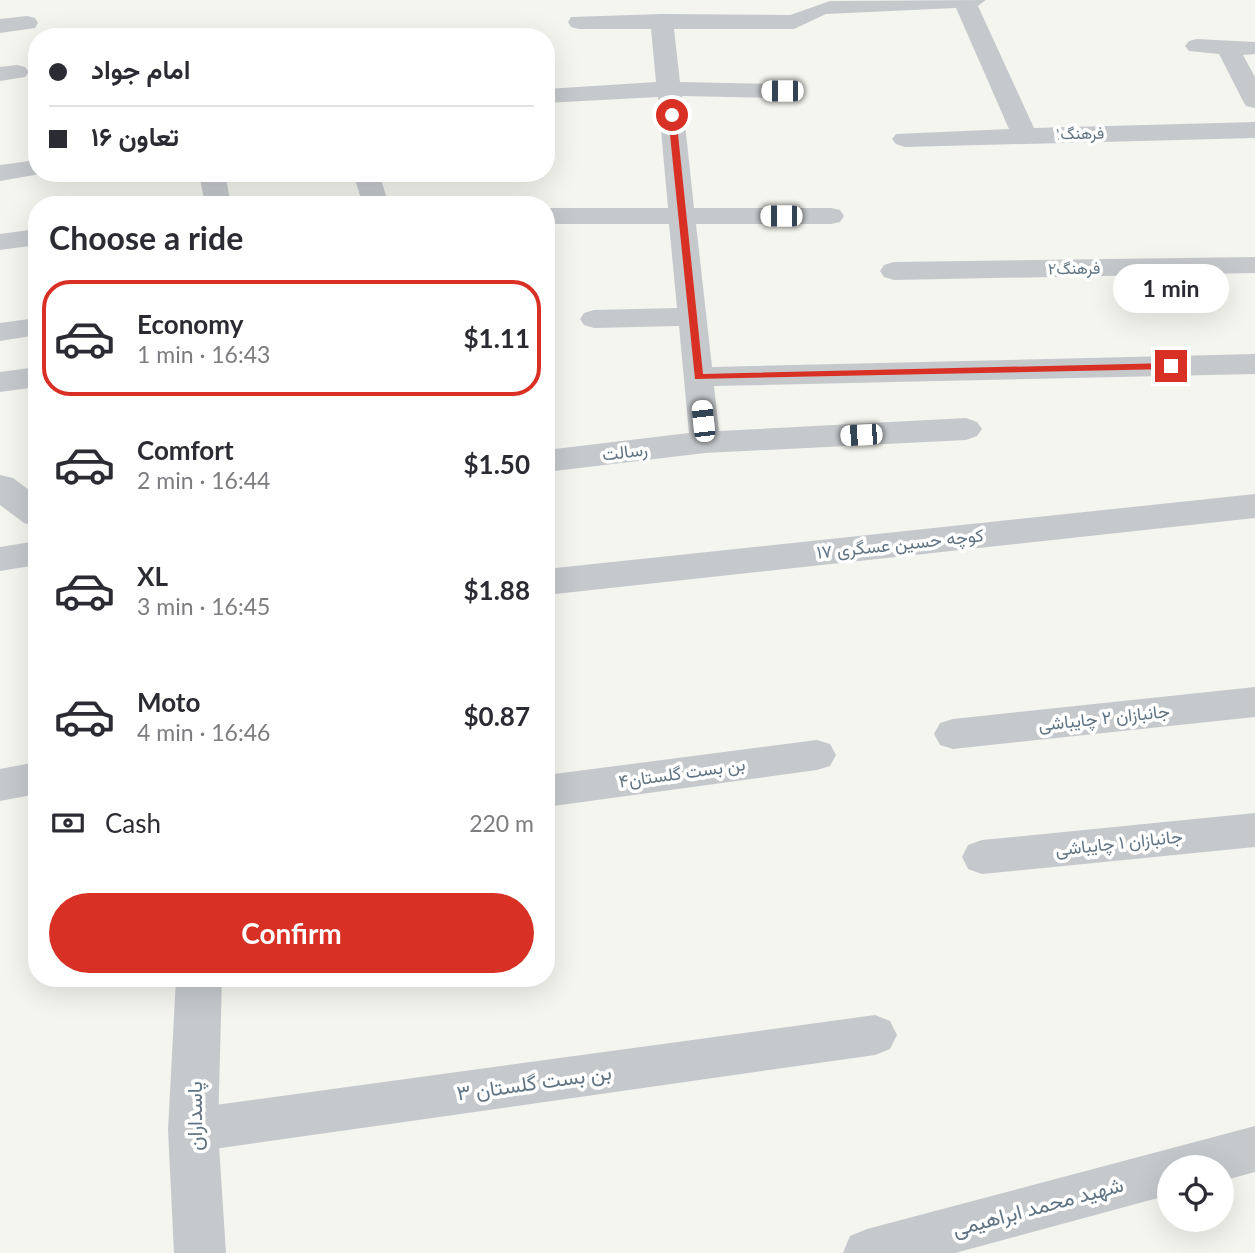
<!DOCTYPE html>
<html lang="en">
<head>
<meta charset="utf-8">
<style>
  :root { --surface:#fff; --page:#f2f2f3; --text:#2b2b33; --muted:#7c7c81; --line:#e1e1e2; --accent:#d93025 }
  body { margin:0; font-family:Lato,Vazirmatn,sans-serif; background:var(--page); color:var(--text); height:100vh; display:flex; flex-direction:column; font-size:26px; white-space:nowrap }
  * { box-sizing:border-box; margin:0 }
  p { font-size:23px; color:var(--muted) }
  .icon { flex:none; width:38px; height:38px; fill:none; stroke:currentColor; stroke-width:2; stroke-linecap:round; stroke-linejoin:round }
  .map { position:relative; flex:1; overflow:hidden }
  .drawer { position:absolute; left:28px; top:196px; width:527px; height:791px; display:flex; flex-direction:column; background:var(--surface); border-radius:28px; box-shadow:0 7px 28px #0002 }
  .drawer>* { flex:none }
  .guide { position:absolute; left:28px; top:28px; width:527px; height:154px; border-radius:28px; box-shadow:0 7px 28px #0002; display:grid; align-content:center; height:154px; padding:0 21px; background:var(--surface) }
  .tools { position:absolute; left:1157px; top:1155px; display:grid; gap:14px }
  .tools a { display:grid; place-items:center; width:77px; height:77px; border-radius:50%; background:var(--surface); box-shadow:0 7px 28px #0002; font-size:35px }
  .end { position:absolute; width:32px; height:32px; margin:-16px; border:9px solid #d93025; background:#fff; box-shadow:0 0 0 4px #fff }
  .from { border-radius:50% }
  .bubble { position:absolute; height:49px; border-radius:24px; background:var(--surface); box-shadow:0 7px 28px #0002; font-size:23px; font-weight:700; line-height:49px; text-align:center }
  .car { position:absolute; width:21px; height:42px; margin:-21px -10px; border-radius:9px; box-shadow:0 0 5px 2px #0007; background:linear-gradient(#fff 24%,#345 0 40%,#fff 0 76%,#345 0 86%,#fff 0) }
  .guide b { display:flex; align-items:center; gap:24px; height:66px; font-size:26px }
  .guide b+b { border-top:2px solid var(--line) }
  .guide i { width:18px; height:18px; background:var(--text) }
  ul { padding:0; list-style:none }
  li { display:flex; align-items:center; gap:21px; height:116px; margin:0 14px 10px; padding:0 7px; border:4px solid transparent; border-radius:28px }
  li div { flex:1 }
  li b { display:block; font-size:26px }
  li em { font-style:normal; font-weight:700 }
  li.selected { border-color:var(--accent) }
  li>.icon { width:63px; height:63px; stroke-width:1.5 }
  h2 { padding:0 21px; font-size:32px; line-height:84px }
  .pay { display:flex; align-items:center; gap:18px; height:77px; padding:0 21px; font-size:26px }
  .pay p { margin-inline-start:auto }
  .action { display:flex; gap:14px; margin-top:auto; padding:14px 21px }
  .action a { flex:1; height:80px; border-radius:42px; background:var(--accent); color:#fff; font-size:28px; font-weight:700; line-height:80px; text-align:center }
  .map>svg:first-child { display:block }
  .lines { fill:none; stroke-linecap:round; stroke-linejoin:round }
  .minor { fill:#c6c9cc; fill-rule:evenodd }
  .tertiary { fill:#c6c9cc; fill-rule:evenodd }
  .route { fill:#d93025 }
  .labels { text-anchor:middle; stroke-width:7; stroke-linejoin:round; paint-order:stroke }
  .far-street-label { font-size:16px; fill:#607484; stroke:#fff }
  .street-label { font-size:18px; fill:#607484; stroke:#fff }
  .near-street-label { font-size:21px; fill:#607484; stroke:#fff }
</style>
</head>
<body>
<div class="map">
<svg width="1255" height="1253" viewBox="0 0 1255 1253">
  <rect width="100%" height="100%" fill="#f5f5ef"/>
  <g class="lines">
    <g class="minor">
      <polygon points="986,0 978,6 1034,128 1255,122 1255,138 905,147 896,144 892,139 896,134 1009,129 956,8 826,14 794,29 674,29 680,82 782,84 791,86 794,91 791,96 782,98 682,96 694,208 831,208 840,210 844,216 840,222 831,224 696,224 712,367 1255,354 1255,374 714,386 719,431 966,418 977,422 982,429 977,436 966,440 705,453 546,472 546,450 689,433 679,326 594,328 584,325 580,319 584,313 594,310 677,308 669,224 546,224 548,208 668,208 658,97 546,103 546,89 656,82 651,29 579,29 571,27 568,22 571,17 662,14 790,15 830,1"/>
      <polygon points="27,16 35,18 38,23 35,28 0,33 0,19"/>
      <polygon points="1197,39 1255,42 1255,54 1243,55 1255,77 1255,108 1246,106 1243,101 1219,54 1189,51 1185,46 1189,41"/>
      <polygon points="17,65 25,67 29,72 25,77 0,81 0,67"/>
      <polygon points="37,160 37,173 46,173 0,181 0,165"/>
      <polygon points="199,173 225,173 231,205 205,205"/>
      <polygon points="353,173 379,173 389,205 363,205"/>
      <polygon points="37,229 37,245 0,250 0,234"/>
      <polygon points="1255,257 1255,273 894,280 884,277 880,271 884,265 894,262"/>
      <polygon points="29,319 37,321 37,335 0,341 0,323"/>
      <polygon points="37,367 37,387 0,392 0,372"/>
      <polygon points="1255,494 1255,518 546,595 546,569"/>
      <polygon points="37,541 37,565 0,571 0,547"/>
      <polygon points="1255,687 1255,717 953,749 940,745 934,734 940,723 953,719"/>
      <polygon points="817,740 830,744 836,755 830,766 817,770 546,807 546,775"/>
      <polygon points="37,762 37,794 0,801 0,769"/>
      <polygon points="1255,813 1255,847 982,874 968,869 962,857 968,845 982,840"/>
      <polygon points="875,1015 890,1021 897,1035 890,1049 875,1055 193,1152 177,1146 170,1130 177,1114 193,1108"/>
      <polygon points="1255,1126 1255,1172 1222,1181 1222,1167 1169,1167 1169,1195 955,1253 843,1253 850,1236 867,1229"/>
    </g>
    <g class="tertiary">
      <polygon points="0,475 13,478 37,496 37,527 24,523 0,505"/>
      <polygon points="176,978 222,978 218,1130 226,1253 174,1253 168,1130"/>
    </g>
  </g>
  <polygon class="route" points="672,112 676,115 703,374 1171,363 1176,366 1171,369 695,379 668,115"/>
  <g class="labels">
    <g class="far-street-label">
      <text transform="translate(1080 133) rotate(-1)" y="6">فرهنگ۱</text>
      <text transform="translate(1074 268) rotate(-1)" y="6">فرهنگ۲</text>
    </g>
    <g class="street-label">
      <text transform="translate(625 452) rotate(-7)" y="6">رسالت</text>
      <text transform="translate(900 544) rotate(-6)" y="6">کوچه حسین عسگری ۱۷</text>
      <text transform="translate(1104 718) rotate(-6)" y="6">جانبازان ۲ چایباشی</text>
      <text transform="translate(682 773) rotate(-8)" y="6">بن بست گلستان۴</text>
      <text transform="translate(1119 843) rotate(-6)" y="6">جانبازان ۱ چایباشی</text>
    </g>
    <g class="near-street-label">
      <text transform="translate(534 1083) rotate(-8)" y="7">بن بست گلستان ۳</text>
      <text transform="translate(195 1116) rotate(-90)" y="7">پاسداران</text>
      <text transform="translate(1038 1207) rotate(-15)" y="7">شهید محمد ابراهیمی</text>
    </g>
  </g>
</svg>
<div class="tools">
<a><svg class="icon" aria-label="locate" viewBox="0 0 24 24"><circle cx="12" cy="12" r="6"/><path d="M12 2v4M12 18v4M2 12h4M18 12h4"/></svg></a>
</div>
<i class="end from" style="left:672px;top:115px"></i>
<i class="end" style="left:1171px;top:366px"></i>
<div class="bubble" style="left:1113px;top:264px;width:116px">1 min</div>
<i class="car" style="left:782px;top:91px;rotate:270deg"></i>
<i class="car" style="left:781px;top:216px;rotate:270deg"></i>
<i class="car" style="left:703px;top:421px;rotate:354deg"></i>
<i class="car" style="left:861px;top:435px;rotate:267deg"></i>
<div class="guide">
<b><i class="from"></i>امام جواد</b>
<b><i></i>تعاون ۱۶</b>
</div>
<section class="drawer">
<h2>Choose a ride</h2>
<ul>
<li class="selected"><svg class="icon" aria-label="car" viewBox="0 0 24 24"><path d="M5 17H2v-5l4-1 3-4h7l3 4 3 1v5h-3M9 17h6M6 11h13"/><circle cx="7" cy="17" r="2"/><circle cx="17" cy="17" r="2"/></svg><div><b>Economy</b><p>1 min · 16:43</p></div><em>$1.11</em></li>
<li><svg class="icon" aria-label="car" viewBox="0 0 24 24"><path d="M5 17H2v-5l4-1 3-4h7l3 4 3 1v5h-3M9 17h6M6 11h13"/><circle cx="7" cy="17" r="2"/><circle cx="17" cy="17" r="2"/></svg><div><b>Comfort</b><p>2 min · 16:44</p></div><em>$1.50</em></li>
<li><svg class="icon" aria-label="car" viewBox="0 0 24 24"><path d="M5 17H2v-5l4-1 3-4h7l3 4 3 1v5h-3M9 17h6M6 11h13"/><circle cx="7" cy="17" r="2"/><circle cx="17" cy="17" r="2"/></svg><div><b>XL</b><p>3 min · 16:45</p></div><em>$1.88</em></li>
<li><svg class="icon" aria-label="car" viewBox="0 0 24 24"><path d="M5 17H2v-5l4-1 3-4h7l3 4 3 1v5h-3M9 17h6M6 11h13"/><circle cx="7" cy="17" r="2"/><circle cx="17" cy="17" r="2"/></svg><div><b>Moto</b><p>4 min · 16:46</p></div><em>$0.87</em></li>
</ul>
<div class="pay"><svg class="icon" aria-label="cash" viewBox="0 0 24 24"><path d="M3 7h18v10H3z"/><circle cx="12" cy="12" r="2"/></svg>Cash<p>220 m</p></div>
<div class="action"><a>Confirm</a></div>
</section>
</div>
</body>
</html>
